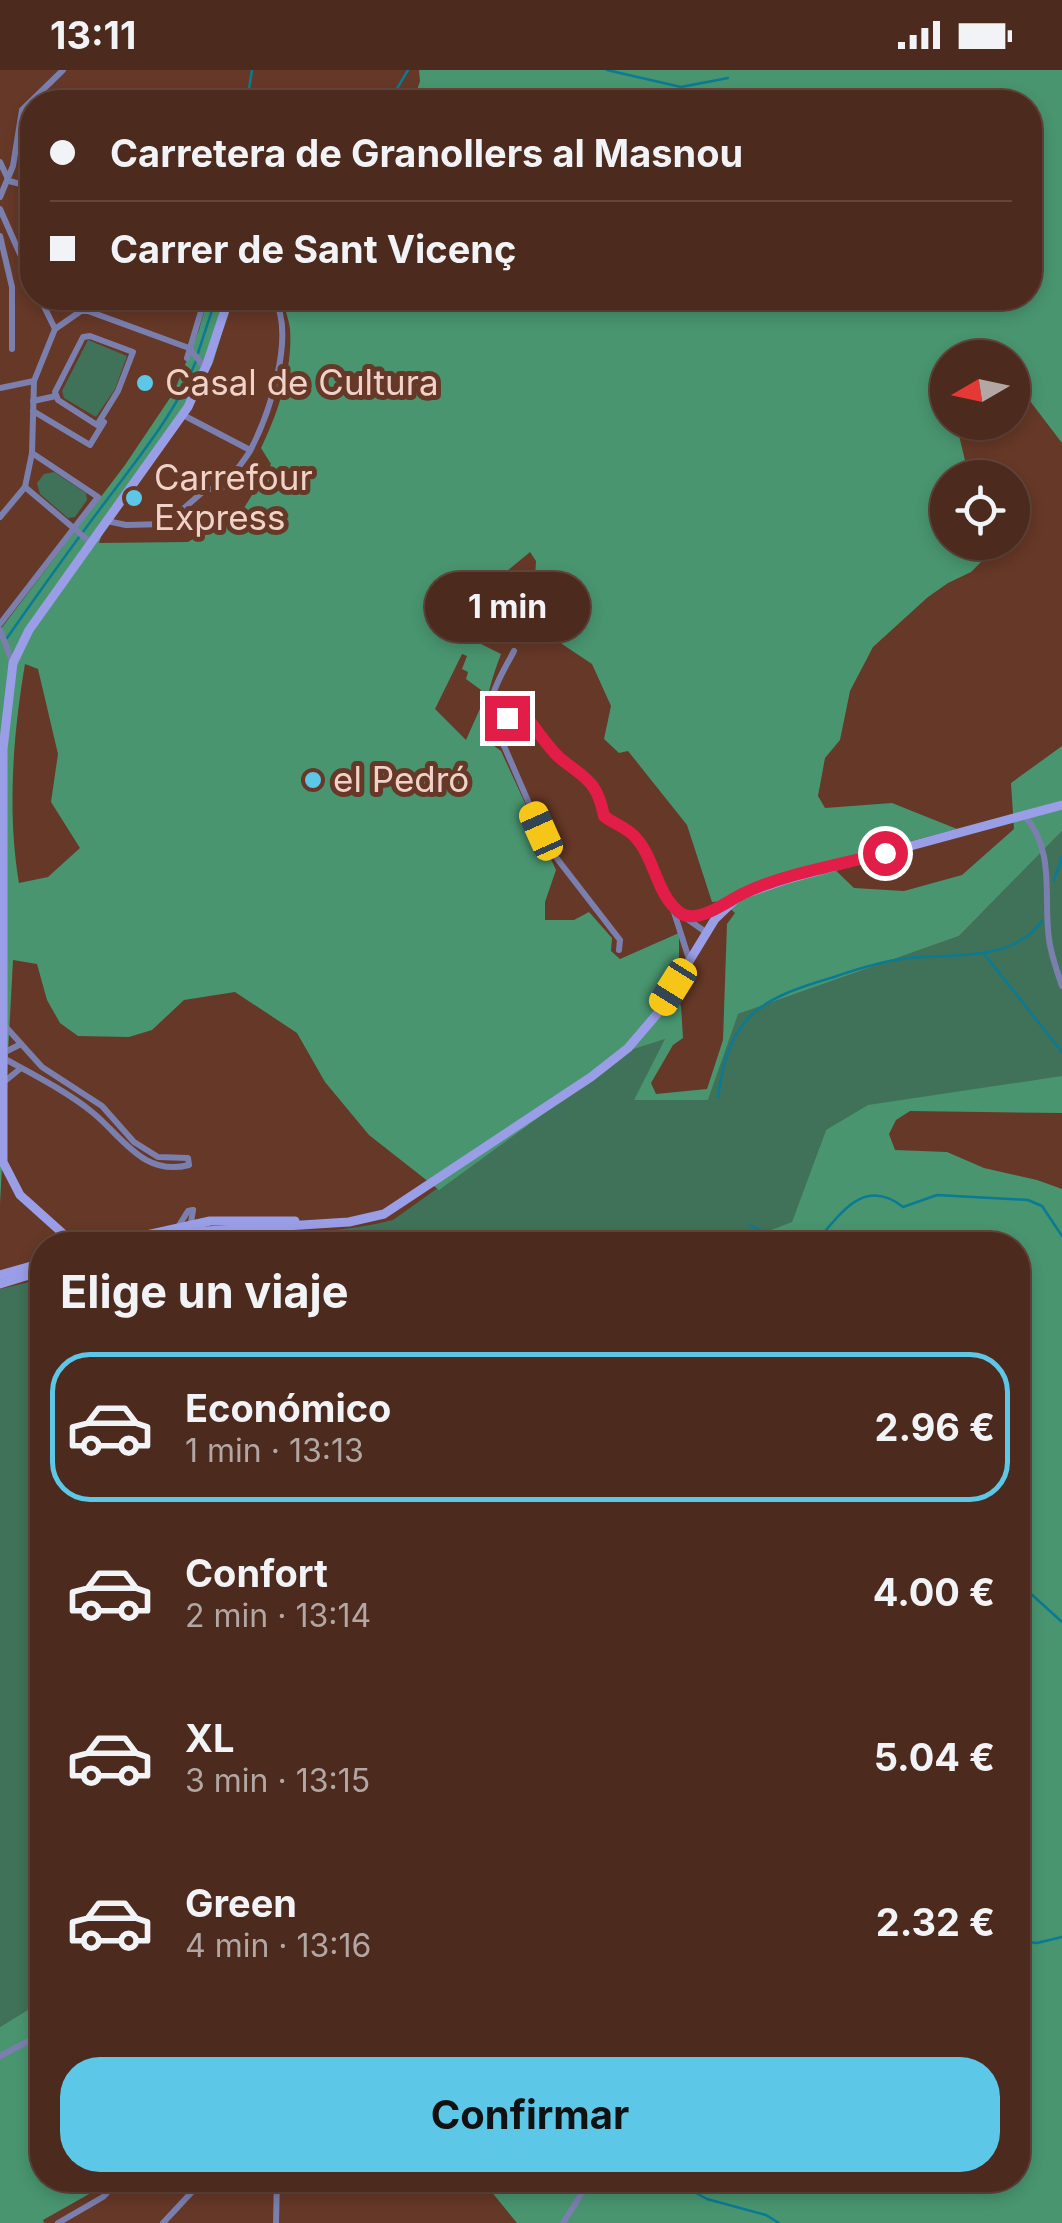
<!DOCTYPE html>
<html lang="es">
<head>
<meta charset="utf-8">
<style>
  :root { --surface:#4c2a1d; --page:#56362a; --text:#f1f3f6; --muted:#b2a7a4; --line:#63463b; --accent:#5cc7e7 }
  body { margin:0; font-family:Inter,sans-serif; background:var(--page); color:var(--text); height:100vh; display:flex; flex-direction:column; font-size:38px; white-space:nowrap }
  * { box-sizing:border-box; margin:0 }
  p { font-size:32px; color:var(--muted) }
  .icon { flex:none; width:55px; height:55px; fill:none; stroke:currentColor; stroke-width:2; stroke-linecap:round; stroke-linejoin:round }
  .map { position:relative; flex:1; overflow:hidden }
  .side { position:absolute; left:30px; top:1162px; width:1000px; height:960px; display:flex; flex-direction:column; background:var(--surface); border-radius:40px; box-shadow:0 5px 15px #0003,0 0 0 2px var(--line) }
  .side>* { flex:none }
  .guide { position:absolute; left:20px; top:20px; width:1022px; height:220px; border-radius:40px; box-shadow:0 5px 15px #0003,0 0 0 2px var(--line); display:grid; align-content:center; height:220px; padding:0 30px; background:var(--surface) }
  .needle { width:65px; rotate:261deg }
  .fabs { position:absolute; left:930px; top:270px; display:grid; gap:20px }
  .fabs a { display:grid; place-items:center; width:100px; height:100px; border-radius:50%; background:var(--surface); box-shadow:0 5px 15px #0003,0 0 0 2px var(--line); font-size:50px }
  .end { position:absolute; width:45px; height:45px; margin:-22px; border:12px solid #e11d48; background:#fff; box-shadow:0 0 0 5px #fff }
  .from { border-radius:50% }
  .bubble { position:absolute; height:70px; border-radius:35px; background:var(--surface); box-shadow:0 5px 15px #0003,0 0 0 2px var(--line); font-size:32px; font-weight:700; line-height:70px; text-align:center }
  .car { position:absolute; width:30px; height:60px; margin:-30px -15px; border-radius:12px; box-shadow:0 0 8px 2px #0007; background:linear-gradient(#f5c518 24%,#345 0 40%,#f5c518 0 76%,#345 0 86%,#f5c518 0) }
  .guide b { display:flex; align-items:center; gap:35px; height:95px; font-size:38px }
  .guide b+b { border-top:2px solid var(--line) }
  .guide i { width:25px; height:25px; background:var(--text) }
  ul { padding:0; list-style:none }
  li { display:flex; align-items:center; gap:30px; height:150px; margin:0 20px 15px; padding:0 10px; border:5px solid transparent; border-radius:40px }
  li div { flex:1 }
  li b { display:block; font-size:38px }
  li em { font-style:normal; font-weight:700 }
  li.on { border-color:var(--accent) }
  li>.icon { width:90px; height:90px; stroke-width:1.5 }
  h2 { padding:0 30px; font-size:45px; line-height:120px }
  .action { display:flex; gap:20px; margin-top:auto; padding:20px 30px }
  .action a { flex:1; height:115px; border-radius:40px; background:var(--accent); color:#111; font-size:40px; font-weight:700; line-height:115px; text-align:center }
  .status { display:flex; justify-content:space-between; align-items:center; height:70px; padding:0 50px; background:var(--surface); direction:ltr }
  .status svg { height:28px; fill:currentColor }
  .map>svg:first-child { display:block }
  .green { fill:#3f7258 }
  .forest { fill:#499570; fill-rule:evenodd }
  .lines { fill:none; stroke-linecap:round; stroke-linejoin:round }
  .stream { stroke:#0b7a94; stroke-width:2.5 }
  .street { stroke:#7b7fae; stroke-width:6 }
  .secondary { stroke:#999ee7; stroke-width:9 }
  .route { stroke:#e11d48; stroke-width:12 }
  .poi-dot { fill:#5cc7e7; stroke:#663827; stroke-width:4 }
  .labels { text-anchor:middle; stroke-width:10; stroke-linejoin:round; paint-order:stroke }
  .poi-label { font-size:35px; fill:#f0d2c8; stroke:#663827; text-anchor:start }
</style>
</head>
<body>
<div class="status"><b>13:11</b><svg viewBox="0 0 49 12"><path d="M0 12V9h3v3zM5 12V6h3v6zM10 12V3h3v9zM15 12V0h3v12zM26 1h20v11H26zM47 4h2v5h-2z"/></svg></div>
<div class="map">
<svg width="1062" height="2153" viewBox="0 0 1062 2153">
  <rect width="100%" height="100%" fill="#663827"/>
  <g class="green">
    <polygon points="88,270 127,286 115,319 96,347 64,328 62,321"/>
    <polygon points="54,402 86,423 87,430 75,447 68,448 40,424 37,413 44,404"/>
    <path d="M1062,761V1006L826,1060L792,1153L732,1175H163C241,1161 317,1169 393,1150L631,980L667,968L635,1030H708L737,944L959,866Z"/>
    <polygon points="42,1209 42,1931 0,1957 0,1219"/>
  </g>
  <g class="forest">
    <path d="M419,0H1062V373L1014,310L1012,288H948V352L956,353L969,407L948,408V472L984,473L985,488L971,502L948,513L928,527L873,577L850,621L840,670L825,688L818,726L825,738L892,733L957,759L828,793L854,818L904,821L962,805L1014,759L1011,713L1062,676V761L959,866L738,944L708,1030H634L665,969L631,980L439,1120L369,1065L325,1012L297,963L235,922L184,930L152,960L129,967L78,966L60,953L47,930L37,894L13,890L0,1134V560L125,395L174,322L199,260L208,228H232L213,293L177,358L103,461L99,473L188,472L244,438L271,394L261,378C278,343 293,299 290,259C289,249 284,238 282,228H1030V32H413L420,11ZM530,482L536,491L534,524L562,574L592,594L611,636L604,669L619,683L628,681L687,755L712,832L722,831L735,843L727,854L723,970L707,1019L656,1024L651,1013L673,975L683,968L681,936L667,915L679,893V863L620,889L611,881L612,868L589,842L574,850H545V832L556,800L501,681L487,671C482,639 490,613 501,584L469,568L485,539L484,502L507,501ZM462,584L467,586L462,599L468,602L466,609L481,620L483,632L466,670L435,639ZM25,594L38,599L58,684L51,732L80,778L48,807L19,813C7,742 13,665 25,594Z"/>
    <polygon points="1062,1006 1062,1043 910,1041 896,1050 889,1064 895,1080 947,1082 984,1098 1037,1110 1062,1119 1062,2153 517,2153 482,2110 1018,2110 1018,1175 732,1175 792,1152 826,1060 868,1035"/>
    <polygon points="42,1931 42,2110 92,2110 98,2119 43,2150 44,2153 0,2153 0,1957"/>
  </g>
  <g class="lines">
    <g class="stream">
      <polyline points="607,0 681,17 728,8"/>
      <polyline points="247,32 252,0"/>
      <polyline points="389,32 408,0"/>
      <polyline points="198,283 216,228"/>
      <path d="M7,568C44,515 82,462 122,410C151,371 178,337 196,291"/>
      <polyline points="1054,810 1062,787"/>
      <polyline points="985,885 1062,982"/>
      <path d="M718,1027C729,945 759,929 834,907C857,899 883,891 908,888C954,883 1012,893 1042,851"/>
      <polyline points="750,1155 787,1175"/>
      <path d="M813,1175C839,1147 862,1105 903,1137L937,1125L1028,1130L1042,1136L1062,1166"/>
      <polyline points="1018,1512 1062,1552"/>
      <polyline points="1018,1871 1037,1873 1062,1867"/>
      <polyline points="673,2110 707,2129 766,2145 779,2153"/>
    </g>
    <g class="street">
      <polyline points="0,92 9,111 32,117"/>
      <polyline points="0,127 13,96 22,40 63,0"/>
      <polyline points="0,139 32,211"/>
      <polyline points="0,166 12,217 12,279"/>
      <polyline points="81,241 88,241 189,278"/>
      <polyline points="81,241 85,228"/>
      <polyline points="55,259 81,241"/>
      <polygon points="90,266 133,282 118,321 97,355 58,330 55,322 83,267"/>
      <polyline points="190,279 205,298"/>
      <polyline points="187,288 205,228"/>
      <polyline points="0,318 34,311"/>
      <polyline points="33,331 56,326"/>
      <polyline points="33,341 90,375 104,352"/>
      <polyline points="183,345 250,380"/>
      <polyline points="32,383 34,311 55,259 40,228"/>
      <polyline points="25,417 90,472"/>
      <polyline points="0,447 25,417 32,383 98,427 0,554"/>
      <path d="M107,451L126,455L166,454L206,419H221C231,407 242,394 250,381C269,345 296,265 274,228"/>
      <polyline points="0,560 12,591"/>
      <path d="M514,581C500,608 475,643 501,669L548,777L620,870L619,880"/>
      <polyline points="492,660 507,648 529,650 557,686 591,712 608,750 635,767 661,818 681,844 689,847 727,835"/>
      <path d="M1024,745C1056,781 1043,826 1049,869C1051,885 1057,901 1062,916"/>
      <polyline points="673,839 689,889"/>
      <polyline points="686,848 707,863"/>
      <polyline points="5,982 21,974"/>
      <path d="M5,989C34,1005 66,1021 92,1042C122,1066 143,1107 189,1095L188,1088L158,1087L134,1072L102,1036L42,997L5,956"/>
      <polyline points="5,1011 21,998"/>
      <polyline points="178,1157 188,1141 193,1140"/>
      <polyline points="190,1159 193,1140"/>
      <polyline points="0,1986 42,1964"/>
      <polyline points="58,2153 103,2127 119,2110"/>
      <polyline points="163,2153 203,2110"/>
      <polyline points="276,2153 277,2110"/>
      <polyline points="563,2153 590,2110"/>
    </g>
    <g class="secondary">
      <polyline points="69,1169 20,1125 3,1092 3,679 13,593 29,560 188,337 207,294 229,228"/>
      <polyline points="95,1172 124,1170 210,1151 295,1151"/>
      <polyline points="64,1175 78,1166 96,1173"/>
      <polyline points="139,1175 205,1161 349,1152 384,1144 591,1007 628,978 657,944 715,849 739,826 785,810 1062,735"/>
      <polyline points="0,1205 42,1193"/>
      <polyline points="0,1214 42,1201"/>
    </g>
  </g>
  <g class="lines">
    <path class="route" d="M507,648L529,650C539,663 549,679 561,689C586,709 597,711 604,746C614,754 628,758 636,768C655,789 656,823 679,842C696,856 726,832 742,824C785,803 839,795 885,783"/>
  </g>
  <g class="poi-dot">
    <circle cx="145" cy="313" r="10"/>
    <circle cx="134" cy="428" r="10"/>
    <circle cx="313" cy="710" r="10"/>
  </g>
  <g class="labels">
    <g class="poi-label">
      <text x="165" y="325">Casal de Cultura</text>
      <text x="154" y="420">Carrefour<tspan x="154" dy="40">Express</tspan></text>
      <text x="333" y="722">el Pedró</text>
    </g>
  </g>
</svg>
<div class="fabs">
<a><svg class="needle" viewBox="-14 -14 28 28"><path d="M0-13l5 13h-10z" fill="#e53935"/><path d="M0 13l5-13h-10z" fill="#b2a7a4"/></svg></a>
<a><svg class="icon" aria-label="locate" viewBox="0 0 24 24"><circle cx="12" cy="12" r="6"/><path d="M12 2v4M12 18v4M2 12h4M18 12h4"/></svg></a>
</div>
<i class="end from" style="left:885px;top:783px"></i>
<i class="end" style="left:507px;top:648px"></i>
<div class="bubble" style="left:425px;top:502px;width:165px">1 min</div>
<i class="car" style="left:541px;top:761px;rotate:336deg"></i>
<i class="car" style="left:673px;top:917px;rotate:212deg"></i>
<div class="guide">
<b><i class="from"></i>Carretera de Granollers al Masnou</b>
<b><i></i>Carrer de Sant Vicenç</b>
</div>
<section class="side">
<h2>Elige un viaje</h2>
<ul>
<li class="on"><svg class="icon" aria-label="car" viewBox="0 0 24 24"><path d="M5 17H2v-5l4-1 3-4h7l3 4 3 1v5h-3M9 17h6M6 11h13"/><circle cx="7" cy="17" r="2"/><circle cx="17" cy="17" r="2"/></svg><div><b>Económico</b><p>1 min · 13:13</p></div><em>2.96 €</em></li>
<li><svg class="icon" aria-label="car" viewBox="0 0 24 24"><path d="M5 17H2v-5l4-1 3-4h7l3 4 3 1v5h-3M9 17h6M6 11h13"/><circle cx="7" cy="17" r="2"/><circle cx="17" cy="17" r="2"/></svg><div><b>Confort</b><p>2 min · 13:14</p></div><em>4.00 €</em></li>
<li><svg class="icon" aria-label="car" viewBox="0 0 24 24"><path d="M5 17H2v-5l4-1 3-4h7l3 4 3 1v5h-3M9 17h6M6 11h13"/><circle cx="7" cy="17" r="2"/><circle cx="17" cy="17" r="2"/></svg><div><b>XL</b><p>3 min · 13:15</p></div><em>5.04 €</em></li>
<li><svg class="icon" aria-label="car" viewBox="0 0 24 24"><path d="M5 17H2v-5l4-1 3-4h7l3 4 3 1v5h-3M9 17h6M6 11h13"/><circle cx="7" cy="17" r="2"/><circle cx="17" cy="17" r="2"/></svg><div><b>Green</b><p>4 min · 13:16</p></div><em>2.32 €</em></li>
</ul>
<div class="action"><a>Confirmar</a></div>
</section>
</div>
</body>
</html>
